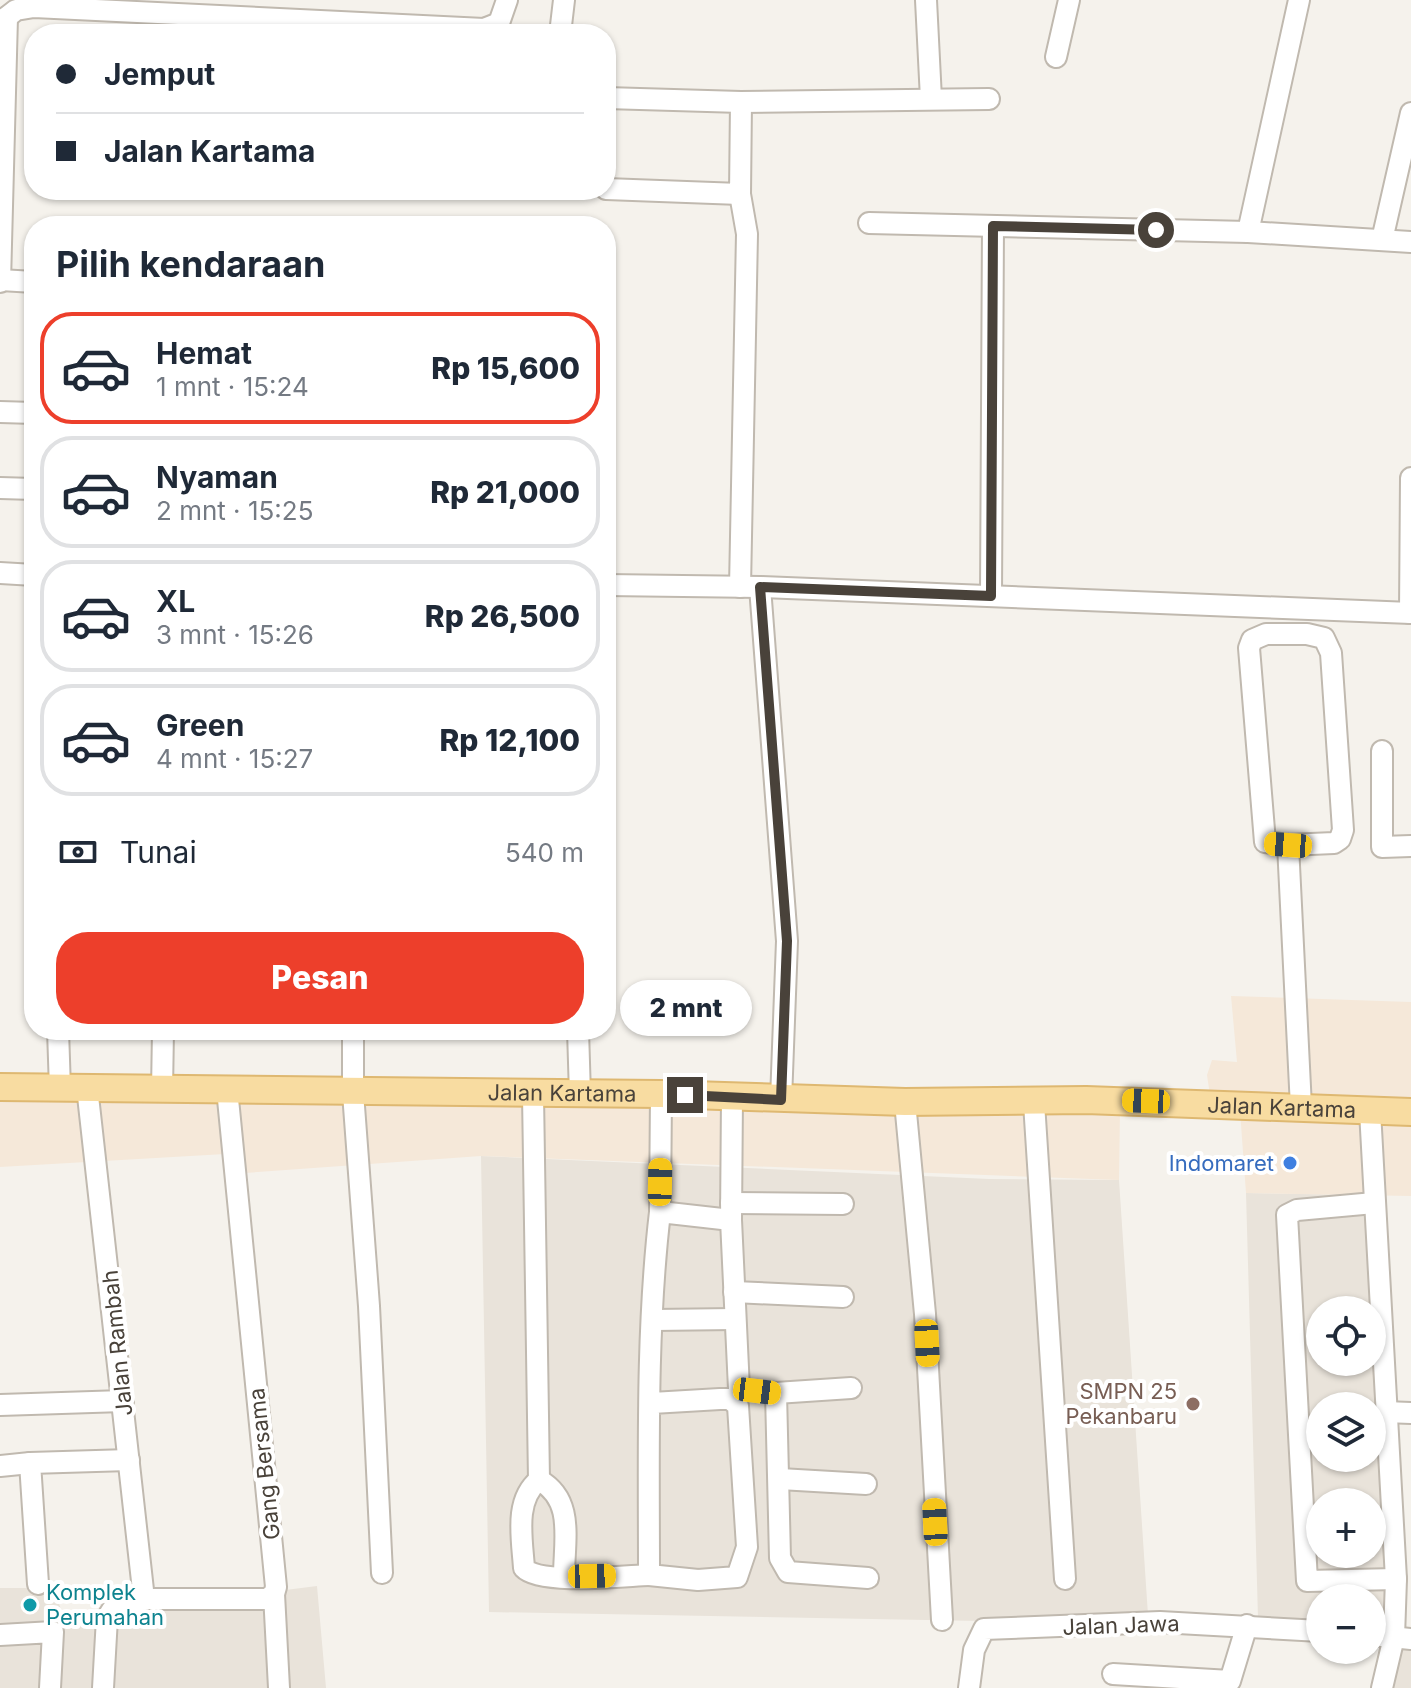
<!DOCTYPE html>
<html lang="id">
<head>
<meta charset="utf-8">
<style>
  :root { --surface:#fff; --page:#f2f2f3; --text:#1f2937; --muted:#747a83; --line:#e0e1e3; --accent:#ed3f2b }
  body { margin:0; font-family:Inter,sans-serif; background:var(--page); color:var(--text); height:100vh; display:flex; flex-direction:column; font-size:30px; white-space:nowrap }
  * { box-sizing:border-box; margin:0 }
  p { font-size:26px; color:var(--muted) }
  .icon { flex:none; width:44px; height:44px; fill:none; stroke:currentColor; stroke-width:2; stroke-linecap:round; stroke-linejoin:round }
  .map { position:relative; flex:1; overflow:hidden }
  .side { position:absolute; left:24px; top:216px; width:592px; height:824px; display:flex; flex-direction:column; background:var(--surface); border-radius:32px; box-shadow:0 2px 6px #0004 }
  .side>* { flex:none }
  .banner { position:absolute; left:24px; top:24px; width:592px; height:176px; border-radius:32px; box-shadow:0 2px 6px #0004; display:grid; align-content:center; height:176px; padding:0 32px; background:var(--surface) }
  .buttons { position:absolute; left:1306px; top:1296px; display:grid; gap:16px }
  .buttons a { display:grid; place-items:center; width:80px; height:80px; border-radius:50%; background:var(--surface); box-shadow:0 2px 6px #0004; font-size:40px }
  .end { position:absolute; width:36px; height:36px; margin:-18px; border:10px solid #49423a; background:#fff; box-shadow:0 0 0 4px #fff }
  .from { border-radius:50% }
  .bubble { position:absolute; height:56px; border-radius:28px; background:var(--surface); box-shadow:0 2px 6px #0004; font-size:26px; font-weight:800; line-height:56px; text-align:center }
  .car { position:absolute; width:24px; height:48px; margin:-24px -12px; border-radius:10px; box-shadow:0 0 6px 2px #0007; background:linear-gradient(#f5c518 24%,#345 0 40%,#f5c518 0 76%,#345 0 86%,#f5c518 0) }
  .banner b { display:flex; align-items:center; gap:28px; height:76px; font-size:30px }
  .banner b+b { border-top:2px solid var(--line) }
  .banner i { width:20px; height:20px; background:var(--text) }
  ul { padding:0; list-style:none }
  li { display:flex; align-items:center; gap:24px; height:112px; margin:0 16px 12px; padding:0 16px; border:4px solid var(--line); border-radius:32px }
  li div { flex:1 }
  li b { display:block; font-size:30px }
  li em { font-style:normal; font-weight:800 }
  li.selected { border-color:var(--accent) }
  li>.icon { width:72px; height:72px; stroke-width:1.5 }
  h2 { padding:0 32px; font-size:36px; line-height:96px }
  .pay { display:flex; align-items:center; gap:20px; height:88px; padding:0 32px; font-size:30px }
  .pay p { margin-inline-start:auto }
  .action { display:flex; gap:16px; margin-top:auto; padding:16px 32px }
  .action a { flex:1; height:92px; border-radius:32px; background:var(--accent); color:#fff; font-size:32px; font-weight:800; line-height:92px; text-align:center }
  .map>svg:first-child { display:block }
  .residential { fill:#e9e3da; fill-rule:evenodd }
  .commercial { fill:#f5e8d9 }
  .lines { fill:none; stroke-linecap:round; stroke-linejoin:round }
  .minor-casing { stroke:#c0b9af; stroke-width:24 }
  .major-casing { stroke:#deb871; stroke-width:30 }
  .minor { stroke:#fff; stroke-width:20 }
  .major { stroke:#f8dca1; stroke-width:26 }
  .route { stroke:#49423a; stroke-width:10 }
  .shop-dot { fill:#3f7fe0; stroke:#fff; stroke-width:3 }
  .education-dot { fill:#8d6e63; stroke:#fff; stroke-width:3 }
  .culture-dot { fill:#0f9aa8; stroke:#fff; stroke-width:3 }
  .labels { text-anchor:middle; stroke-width:8; stroke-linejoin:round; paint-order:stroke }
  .street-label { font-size:22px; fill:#49423a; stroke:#fff }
  .shop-label { font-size:22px; fill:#366cbe; stroke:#fff; text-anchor:end }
  .education-label { font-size:22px; fill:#785e54; stroke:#fff; text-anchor:end }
  .culture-label { font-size:22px; fill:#0d838f; stroke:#fff; text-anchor:start }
</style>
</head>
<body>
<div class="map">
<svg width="1411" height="1688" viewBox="0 0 1411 1688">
  <rect width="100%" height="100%" fill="#f5f2ec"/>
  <g class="residential">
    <polygon points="481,1156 989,1179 1119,1180 1148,1615 981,1621 489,1612"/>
    <path d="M1246,1193L1364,1195L1389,1628L1372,1627V1598H1320V1623L1258,1618ZM1320,1310H1372V1362H1320ZM1320,1406H1372V1458H1320ZM1320,1502H1372V1554H1320Z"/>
    <polygon points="317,1586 326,1688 110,1688 116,1619 127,1610"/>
    <polygon points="0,1588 54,1588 64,1619 98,1620 95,1688 0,1688"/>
    <polygon points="1405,1631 1411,1631 1411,1688 1389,1688"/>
  </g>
  <g class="commercial">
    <polygon points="1231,996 1411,1002 1411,1196 1246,1193 1240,1111 1212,1109 1207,1075 1212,1060 1237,1062"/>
    <polygon points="0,1096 1120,1110 1119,1180 481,1156 245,1173 225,1154 0,1167"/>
  </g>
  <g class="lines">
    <g class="minor-casing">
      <g id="minor">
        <polyline points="926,0 931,99"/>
        <polyline points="7,17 16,10 34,7 484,29 499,23 507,0"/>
        <polyline points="560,34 564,0"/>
        <polyline points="1056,57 1069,0"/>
        <polyline points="606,98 741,102 740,194 606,189"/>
        <polyline points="741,102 989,99"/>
        <polyline points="740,194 747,234 740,587"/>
        <polyline points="869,223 1248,232 1411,242"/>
        <polyline points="1248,232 1299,0"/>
        <polyline points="1382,240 1411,113"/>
        <polyline points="0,280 34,282"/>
        <polyline points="0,282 7,17"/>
        <polyline points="0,412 34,413"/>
        <polyline points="0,488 34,489"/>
        <polyline points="0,573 34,575"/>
        <polyline points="606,585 760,587 1411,613"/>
        <polyline points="760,587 787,941 781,1100"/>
        <polyline points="991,596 993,226"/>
        <polyline points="1410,613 1411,478"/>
        <polygon points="1266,634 1307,634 1324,638 1331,653 1343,830 1340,839 1334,843 1288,845 1265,842 1249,648 1252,640"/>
        <polyline points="1382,751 1382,847 1411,846"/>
        <polyline points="1288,845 1301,1107"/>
        <polyline points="58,1030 60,1089"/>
        <polyline points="353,1030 353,1093 369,1306 382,1573"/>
        <polyline points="578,1030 580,1095"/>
        <polyline points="87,1087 144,1599"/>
        <polyline points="162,1091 163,1030"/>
        <polyline points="533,1095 539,1480"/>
        <polyline points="732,1097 731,1220 739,1389 776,1393 851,1388"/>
        <polyline points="905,1102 925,1314 942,1620"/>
        <polyline points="1034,1103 1065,1579"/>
        <polyline points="1370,1111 1396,1579 1394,1637 1382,1688"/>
        <polyline points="731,1203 843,1204"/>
        <polyline points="1374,1203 1297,1210 1287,1215 1307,1581 1396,1579"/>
        <polyline points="660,1212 661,1094"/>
        <polyline points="734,1292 843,1297"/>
        <polyline points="654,1320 735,1319"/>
        <polyline points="776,1393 780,1558 788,1572 868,1578"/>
        <path d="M652,1403L720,1399H730L738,1406L747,1547L737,1577L698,1580L649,1575C649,1455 646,1331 660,1212L731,1220"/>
        <polyline points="0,1405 123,1401"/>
        <polyline points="1385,1412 1411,1413"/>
        <polyline points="0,1466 30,1463"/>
        <polyline points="780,1479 866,1484"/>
        <path d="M539,1480C514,1500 522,1538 524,1568C540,1585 623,1576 649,1575"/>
        <path d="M539,1480C575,1500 564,1540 564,1577"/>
        <polyline points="38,1584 30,1463 129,1460"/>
        <polyline points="274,1594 279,1688"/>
        <polyline points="0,1635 53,1632 50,1688"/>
        <polyline points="1372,1635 1411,1639"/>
        <polyline points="1113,1674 1230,1681 1247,1625"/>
        <polyline points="103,1688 107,1618 112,1610 144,1599 267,1599 274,1594 276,1587 227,1089"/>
        <polyline points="969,1688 974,1650 984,1629 1160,1622 1320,1631"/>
      </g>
    </g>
    <g class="major-casing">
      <g id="major">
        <path id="s1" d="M0,1087L661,1094L905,1102L1086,1100L1411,1112"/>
      </g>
    </g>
    <use href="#minor" class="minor"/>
    <use href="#major" class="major"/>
  </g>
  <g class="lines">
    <polyline class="route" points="685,1095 781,1100 787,941 760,587 991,596 993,226 1156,230"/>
  </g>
  <circle class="shop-dot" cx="1290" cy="1163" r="8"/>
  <circle class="education-dot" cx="1193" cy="1404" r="8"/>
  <circle class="culture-dot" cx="30" cy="1605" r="8"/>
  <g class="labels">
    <g class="street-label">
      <text dy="8" stroke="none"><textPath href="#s1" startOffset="562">Jalan Kartama</textPath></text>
      <text dy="8" stroke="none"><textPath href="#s1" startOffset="1282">Jalan Kartama</textPath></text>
      <text transform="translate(117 1343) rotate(-96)" y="8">Jalan Rambah</text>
      <text transform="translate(264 1464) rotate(-96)" y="8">Gang Bersama</text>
      <text transform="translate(1121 1625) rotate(-2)" y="8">Jalan Jawa</text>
    </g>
    <g class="shop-label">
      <text x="1274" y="1171">Indomaret</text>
    </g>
    <g class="education-label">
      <text x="1177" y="1399">SMPN 25<tspan x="1177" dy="25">Pekanbaru</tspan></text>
    </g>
    <g class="culture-label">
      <text x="46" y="1600">Komplek<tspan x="46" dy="25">Perumahan</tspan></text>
    </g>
  </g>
</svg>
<div class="buttons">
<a><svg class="icon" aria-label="locate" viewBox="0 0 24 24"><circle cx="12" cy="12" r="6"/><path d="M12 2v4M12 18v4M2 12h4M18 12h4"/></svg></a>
<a><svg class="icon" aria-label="layers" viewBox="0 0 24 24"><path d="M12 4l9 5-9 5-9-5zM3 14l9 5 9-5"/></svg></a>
<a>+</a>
<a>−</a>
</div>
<i class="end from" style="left:1156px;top:230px"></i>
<i class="end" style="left:685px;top:1095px"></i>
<div class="bubble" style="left:620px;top:980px;width:132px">2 mnt</div>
<i class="car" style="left:1288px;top:845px;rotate:274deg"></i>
<i class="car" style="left:1146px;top:1101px;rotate:272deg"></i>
<i class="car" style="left:660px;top:1182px;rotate:1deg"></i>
<i class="car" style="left:927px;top:1343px;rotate:177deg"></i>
<i class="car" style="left:757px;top:1391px;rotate:97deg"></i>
<i class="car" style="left:935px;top:1522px;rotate:357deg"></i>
<i class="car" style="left:592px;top:1576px;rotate:89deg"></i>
<div class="banner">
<b><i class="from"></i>Jemput</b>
<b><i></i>Jalan Kartama</b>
</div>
<section class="side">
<h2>Pilih kendaraan</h2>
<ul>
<li class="selected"><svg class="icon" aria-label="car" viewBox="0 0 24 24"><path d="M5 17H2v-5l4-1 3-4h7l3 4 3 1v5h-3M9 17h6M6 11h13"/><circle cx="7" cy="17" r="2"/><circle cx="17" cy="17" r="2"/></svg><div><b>Hemat</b><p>1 mnt · 15:24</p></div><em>Rp 15,600</em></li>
<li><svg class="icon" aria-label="car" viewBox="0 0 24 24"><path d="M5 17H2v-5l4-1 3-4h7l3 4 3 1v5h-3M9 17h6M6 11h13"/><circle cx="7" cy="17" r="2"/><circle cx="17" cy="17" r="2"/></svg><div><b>Nyaman</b><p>2 mnt · 15:25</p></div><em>Rp 21,000</em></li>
<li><svg class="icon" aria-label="car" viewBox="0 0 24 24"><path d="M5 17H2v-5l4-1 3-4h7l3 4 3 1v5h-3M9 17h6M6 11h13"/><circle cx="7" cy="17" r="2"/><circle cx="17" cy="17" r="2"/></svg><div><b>XL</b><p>3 mnt · 15:26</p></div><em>Rp 26,500</em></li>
<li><svg class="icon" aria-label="car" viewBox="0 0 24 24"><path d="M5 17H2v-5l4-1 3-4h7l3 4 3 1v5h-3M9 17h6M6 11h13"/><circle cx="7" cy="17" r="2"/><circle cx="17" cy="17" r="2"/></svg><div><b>Green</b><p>4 mnt · 15:27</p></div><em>Rp 12,100</em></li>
</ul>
<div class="pay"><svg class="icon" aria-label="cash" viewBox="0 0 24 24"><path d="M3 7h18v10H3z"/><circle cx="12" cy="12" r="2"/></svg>Tunai<p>540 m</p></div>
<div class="action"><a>Pesan</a></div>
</section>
</div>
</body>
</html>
